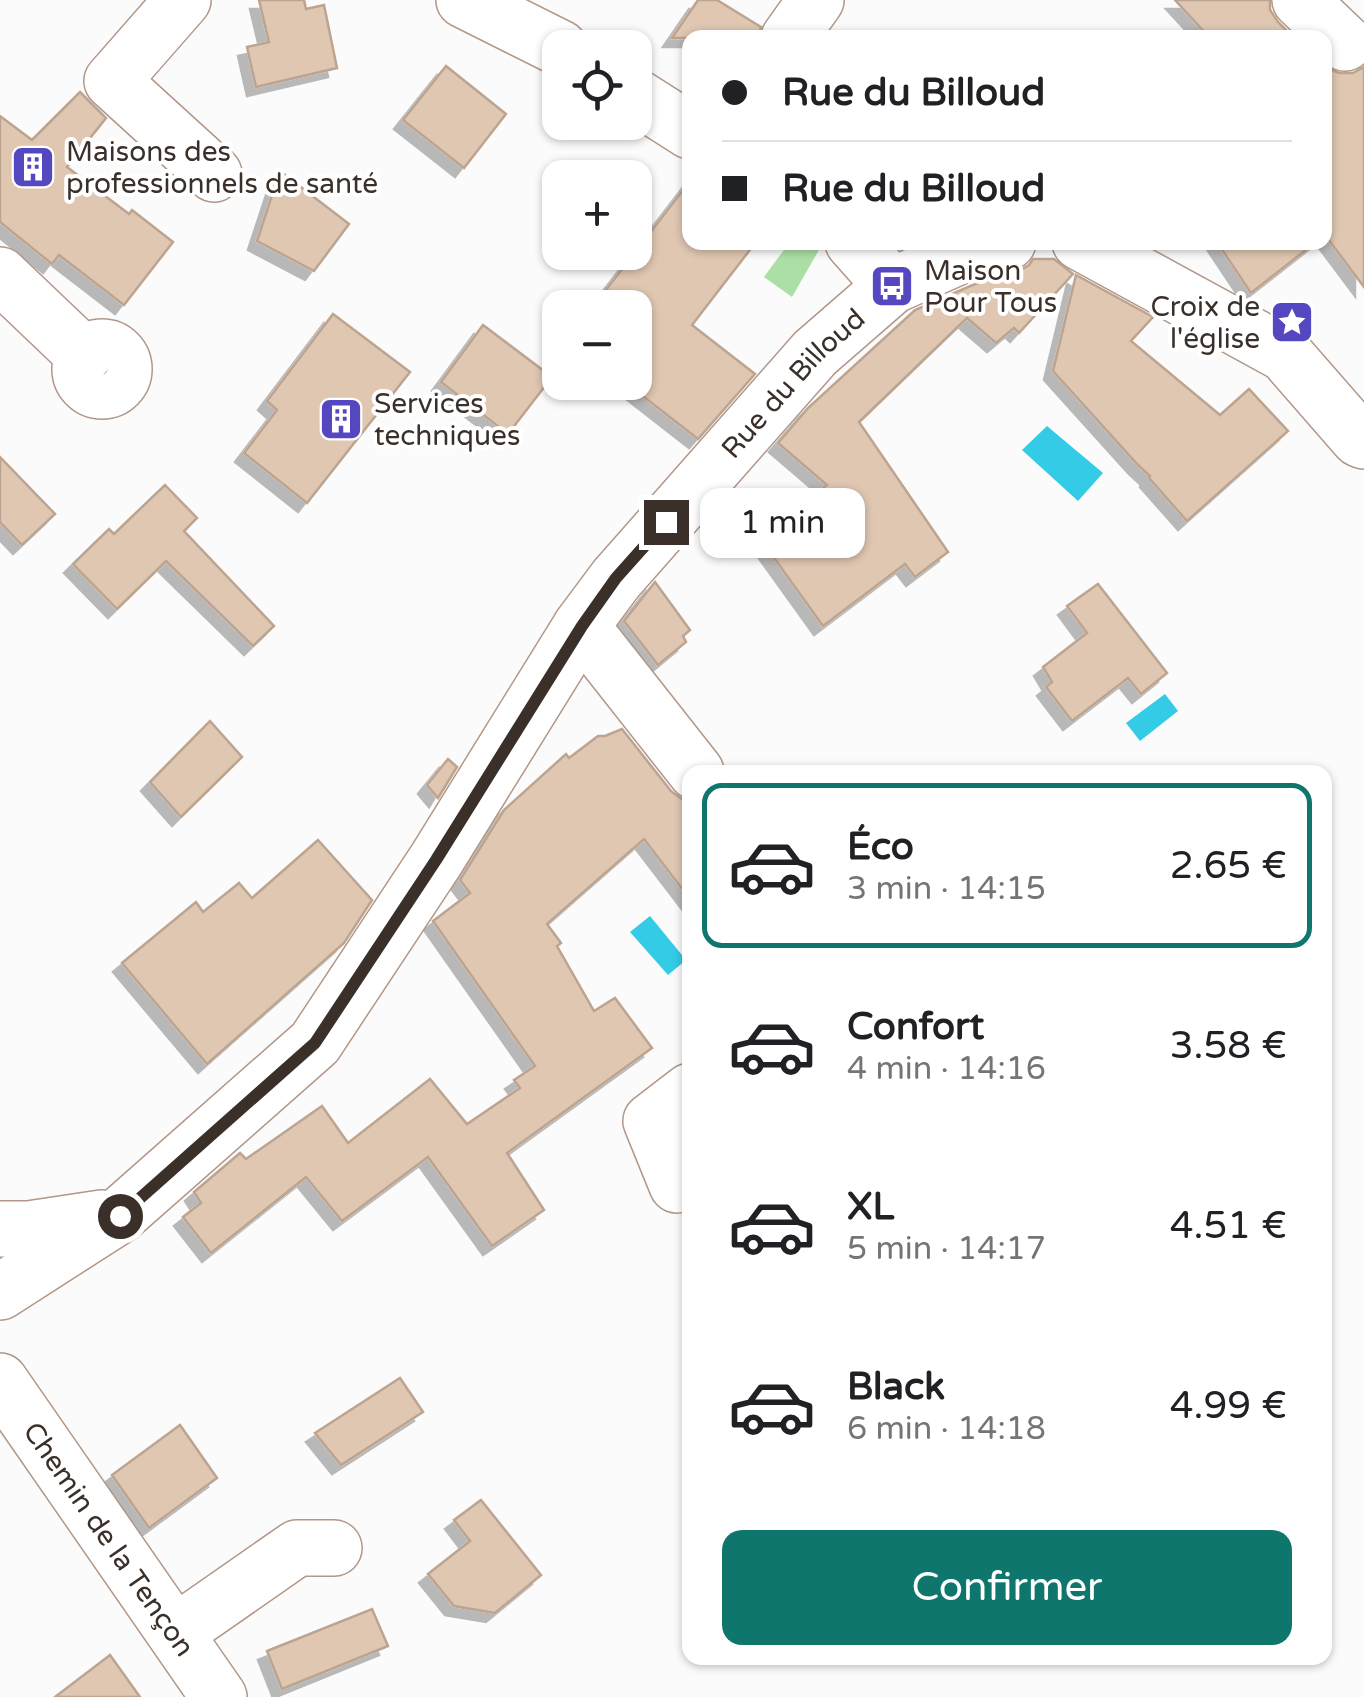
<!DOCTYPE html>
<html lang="fr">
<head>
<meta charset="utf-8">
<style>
  :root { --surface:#fff; --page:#f2f2f2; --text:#202124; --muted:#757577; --line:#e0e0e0; --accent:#0f766e }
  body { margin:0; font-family:"Varela Round",sans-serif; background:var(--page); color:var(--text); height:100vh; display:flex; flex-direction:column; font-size:38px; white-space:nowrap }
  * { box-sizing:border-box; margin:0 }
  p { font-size:32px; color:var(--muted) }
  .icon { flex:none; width:55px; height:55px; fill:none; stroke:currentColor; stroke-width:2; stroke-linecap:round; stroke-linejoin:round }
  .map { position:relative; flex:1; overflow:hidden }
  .details { position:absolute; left:682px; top:765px; width:650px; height:900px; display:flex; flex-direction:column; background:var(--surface); border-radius:20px; box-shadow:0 2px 8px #0004 }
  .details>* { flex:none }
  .top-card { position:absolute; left:682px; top:30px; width:650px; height:220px; border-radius:20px; box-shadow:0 2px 8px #0004; display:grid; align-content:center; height:220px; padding:0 40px; background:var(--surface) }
  .tools { position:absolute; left:542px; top:30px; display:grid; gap:20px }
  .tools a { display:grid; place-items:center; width:110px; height:110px; border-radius:20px; background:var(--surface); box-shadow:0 2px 8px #0004; font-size:50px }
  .end { position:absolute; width:45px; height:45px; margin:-22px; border:12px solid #3b3029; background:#fff; box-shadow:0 0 0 5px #fff }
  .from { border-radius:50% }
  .bubble { position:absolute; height:70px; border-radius:20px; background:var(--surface); box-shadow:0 2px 8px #0004; font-size:32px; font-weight:600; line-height:70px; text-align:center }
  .top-card b { display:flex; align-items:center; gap:35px; height:95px; font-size:38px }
  .top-card b+b { border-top:2px solid var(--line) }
  .top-card i { width:25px; height:25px; background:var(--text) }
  ul { padding:18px 0 0; list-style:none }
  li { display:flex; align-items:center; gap:30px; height:165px; margin:0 20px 15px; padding:0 20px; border:5px solid transparent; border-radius:20px }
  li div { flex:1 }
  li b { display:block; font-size:38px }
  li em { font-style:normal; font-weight:600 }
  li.on { border-color:var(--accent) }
  li>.icon { width:90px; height:90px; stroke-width:1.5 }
  .cta { display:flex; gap:20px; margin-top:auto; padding:20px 40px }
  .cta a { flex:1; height:115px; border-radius:20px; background:var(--accent); color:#fff; font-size:40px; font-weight:600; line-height:115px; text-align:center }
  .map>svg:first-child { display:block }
  .green { fill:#acdfa6 }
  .water { fill:#33cbe6 }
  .building { fill:#dfc7b2; stroke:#bca490; stroke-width:2.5; filter:url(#shadow) }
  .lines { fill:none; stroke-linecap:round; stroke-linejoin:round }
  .minor-casing { stroke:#b29787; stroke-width:58 }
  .minor { stroke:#fff; stroke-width:55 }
  .route { stroke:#3b3029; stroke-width:12 }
  .labels { text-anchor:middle; stroke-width:8; stroke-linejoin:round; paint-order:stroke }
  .poi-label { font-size:28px; fill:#3b3029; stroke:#fff; text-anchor:start }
  .street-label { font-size:28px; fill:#3b3029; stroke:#fff }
</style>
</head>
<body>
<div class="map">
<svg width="1364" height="1697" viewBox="0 0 1364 1697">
  <defs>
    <filter id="shadow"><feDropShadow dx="-9" dy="9" stdDeviation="0" flood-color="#0004"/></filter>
  </defs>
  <rect width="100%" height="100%" fill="#fbfbfb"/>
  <polygon class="green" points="789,243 812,243 820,248 792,297 764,277"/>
  <g class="water">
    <polygon points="1047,426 1103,473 1078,501 1022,450"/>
    <polygon points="1165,694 1178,711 1140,741 1126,723"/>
    <polygon points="650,916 686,960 668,975 630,932"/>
  </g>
  <g class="building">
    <polygon points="259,0 304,0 306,9 324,5 337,68 256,87 247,47 269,42"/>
    <polygon points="698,0 717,0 761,27 758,38 672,38"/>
    <polygon points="1175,0 1270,0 1270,10 1278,22 1294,38 1210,38"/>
    <polygon points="446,66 506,114 464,168 403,120"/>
    <polygon points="1325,67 1339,73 1353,73 1364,67 1364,287 1325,235"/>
    <polygon points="80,92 106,118 67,167 129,214 132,210 173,242 124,305 59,255 52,264 0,222 0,116 32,140"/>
    <polygon points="280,171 349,224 314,271 257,241"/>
    <polygon points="690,181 690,242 756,242 692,325 755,374 698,439 635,390 635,308 592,308"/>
    <polygon points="1217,242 1316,242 1251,293"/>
    <polygon points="1033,259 1054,259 1073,274 1019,333 1014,328 996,343 967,318 859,422 948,552 915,577 905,564 823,626 759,537 827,485 778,443 808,408 915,310 975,284 1017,272 1029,265"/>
    <polygon points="1076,275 1153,317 1131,341 1220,415 1249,389 1288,431 1187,521 1149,478 1150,476 1138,465 1053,371"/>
    <polygon points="333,314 410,372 307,503 244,453 277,410 267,401"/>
    <polygon points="483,325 552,377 508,434 441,382"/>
    <polygon points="0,457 55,514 22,545 0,522"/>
    <polygon points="165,485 197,518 184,531 274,626 253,646 166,561 117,609 73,564 109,529 114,534"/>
    <polygon points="655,582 690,630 683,636 686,642 658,665 624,621"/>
    <polygon points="1098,584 1167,673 1141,694 1128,678 1072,721 1046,687 1052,682 1043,667 1087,633 1067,606"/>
    <polygon points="210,721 242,757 181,817 150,782"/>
    <polygon points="622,729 671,791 683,800 690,810 690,899 644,839 547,924 561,943 557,946 594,1011 615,998 652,1048 507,1153 544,1210 492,1246 428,1157 342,1221 306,1177 211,1253 183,1217 201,1203 194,1192 240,1153 246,1159 322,1106 348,1143 430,1079 467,1124 520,1088 514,1080 535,1066 433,921 470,893 460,880 504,810 566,754 569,758 598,736 605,736"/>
    <polygon points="448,759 457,767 438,798 427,785"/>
    <polygon points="318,840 372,900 344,943 207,1064 122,963 196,902 203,912 239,883 252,898"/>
    <polygon points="400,1378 423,1412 341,1465 315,1433"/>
    <polygon points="180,1425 217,1478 149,1528 112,1475"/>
    <polygon points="481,1500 541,1575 495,1613 454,1606 428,1574 470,1541 454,1520"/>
    <polygon points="372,1609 388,1646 282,1689 267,1651"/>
    <polygon points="110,1655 140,1697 55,1697"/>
  </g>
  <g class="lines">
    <g class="minor-casing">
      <g id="minor">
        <polyline points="183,0 112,81 214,174"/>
        <polyline points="464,0 560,48"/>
        <polyline points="1300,0 1345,43"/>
        <polyline points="789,38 816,0"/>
        <polyline points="635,96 690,131"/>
        <polyline points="853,242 892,286"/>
        <polyline points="1080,242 1285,354 1359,439 1364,441"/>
        <polyline points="0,275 84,355"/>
        <circle cx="102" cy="369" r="22"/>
        <polyline points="581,626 696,772"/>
        <polyline points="677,1185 651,1121 690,1091"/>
        <polyline points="0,1229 29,1229 102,1218"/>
        <path id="s1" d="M0,1292L120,1215L315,1043L436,860L581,626L616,579L815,353L892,286L964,254L1008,242"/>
        <path id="s2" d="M0,1381L219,1697"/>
        <polyline points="175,1633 297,1548 334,1548"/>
      </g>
    </g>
    <use href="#minor" class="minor"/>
  </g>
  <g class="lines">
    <polyline class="route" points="120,1216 315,1043 436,860 582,626 616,578 666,522"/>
  </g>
  <defs>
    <g id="building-square" transform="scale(2.25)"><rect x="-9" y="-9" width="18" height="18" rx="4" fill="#5447bf" stroke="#fff"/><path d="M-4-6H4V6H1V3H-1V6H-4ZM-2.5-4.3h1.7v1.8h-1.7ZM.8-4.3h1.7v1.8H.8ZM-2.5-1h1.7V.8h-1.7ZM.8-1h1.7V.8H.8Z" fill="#fff"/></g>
    <g id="bus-square" transform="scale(2.25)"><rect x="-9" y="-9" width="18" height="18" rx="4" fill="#5447bf" stroke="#fff"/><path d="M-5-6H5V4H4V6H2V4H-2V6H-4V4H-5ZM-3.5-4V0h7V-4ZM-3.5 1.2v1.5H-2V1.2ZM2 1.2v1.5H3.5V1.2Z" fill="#fff"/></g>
    <g id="sight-square" transform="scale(2.25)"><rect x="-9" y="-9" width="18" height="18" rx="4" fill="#5447bf" stroke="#fff"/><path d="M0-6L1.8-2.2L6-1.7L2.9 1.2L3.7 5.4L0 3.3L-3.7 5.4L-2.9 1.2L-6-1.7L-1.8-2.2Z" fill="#fff"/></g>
  </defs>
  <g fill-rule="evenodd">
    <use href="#building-square" x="33" y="167"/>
    <use href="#bus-square" x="892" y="286"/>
    <use href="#sight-square" x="1292" y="322"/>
    <use href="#building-square" x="341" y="419"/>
  </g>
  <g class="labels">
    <g class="poi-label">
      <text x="66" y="161">Maisons des<tspan x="66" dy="32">professionnels de santé</tspan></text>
      <text x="924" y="280">Maison<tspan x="924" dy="32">Pour Tous</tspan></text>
      <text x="1260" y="316" text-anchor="end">Croix de<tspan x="1260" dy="32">l'église</tspan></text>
      <text x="374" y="413">Services<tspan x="374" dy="32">techniques</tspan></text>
    </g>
    <g class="street-label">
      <text dy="10" stroke="none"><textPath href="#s1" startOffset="1220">Rue du Billoud</textPath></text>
      <text dy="10" stroke="none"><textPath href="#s2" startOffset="192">Chemin de la Tençon</textPath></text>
    </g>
  </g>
</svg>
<div class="tools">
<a><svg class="icon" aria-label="locate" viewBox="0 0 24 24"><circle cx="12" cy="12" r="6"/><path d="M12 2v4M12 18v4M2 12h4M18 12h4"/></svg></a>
<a>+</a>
<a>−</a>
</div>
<i class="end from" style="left:120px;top:1216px"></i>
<i class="end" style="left:666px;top:522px"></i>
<div class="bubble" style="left:700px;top:488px;width:165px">1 min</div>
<div class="top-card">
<b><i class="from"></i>Rue du Billoud</b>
<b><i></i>Rue du Billoud</b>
</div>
<section class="details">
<ul>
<li class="on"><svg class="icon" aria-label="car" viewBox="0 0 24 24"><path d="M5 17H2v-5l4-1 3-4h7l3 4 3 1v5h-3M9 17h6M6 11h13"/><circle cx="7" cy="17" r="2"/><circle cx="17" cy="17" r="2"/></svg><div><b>Éco</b><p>3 min · 14:15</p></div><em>2.65 €</em></li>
<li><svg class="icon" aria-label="car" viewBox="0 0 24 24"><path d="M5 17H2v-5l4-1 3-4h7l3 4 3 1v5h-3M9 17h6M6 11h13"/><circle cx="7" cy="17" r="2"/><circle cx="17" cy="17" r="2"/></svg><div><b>Confort</b><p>4 min · 14:16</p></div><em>3.58 €</em></li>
<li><svg class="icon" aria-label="car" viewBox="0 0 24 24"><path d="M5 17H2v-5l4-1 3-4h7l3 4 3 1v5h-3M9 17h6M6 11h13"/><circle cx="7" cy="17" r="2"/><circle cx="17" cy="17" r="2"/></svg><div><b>XL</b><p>5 min · 14:17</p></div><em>4.51 €</em></li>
<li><svg class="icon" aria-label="car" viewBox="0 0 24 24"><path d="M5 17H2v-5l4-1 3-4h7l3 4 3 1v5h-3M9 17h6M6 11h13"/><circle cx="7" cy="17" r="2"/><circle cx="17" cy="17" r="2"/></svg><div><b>Black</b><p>6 min · 14:18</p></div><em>4.99 €</em></li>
</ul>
<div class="cta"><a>Confirmer</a></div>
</section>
</div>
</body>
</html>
